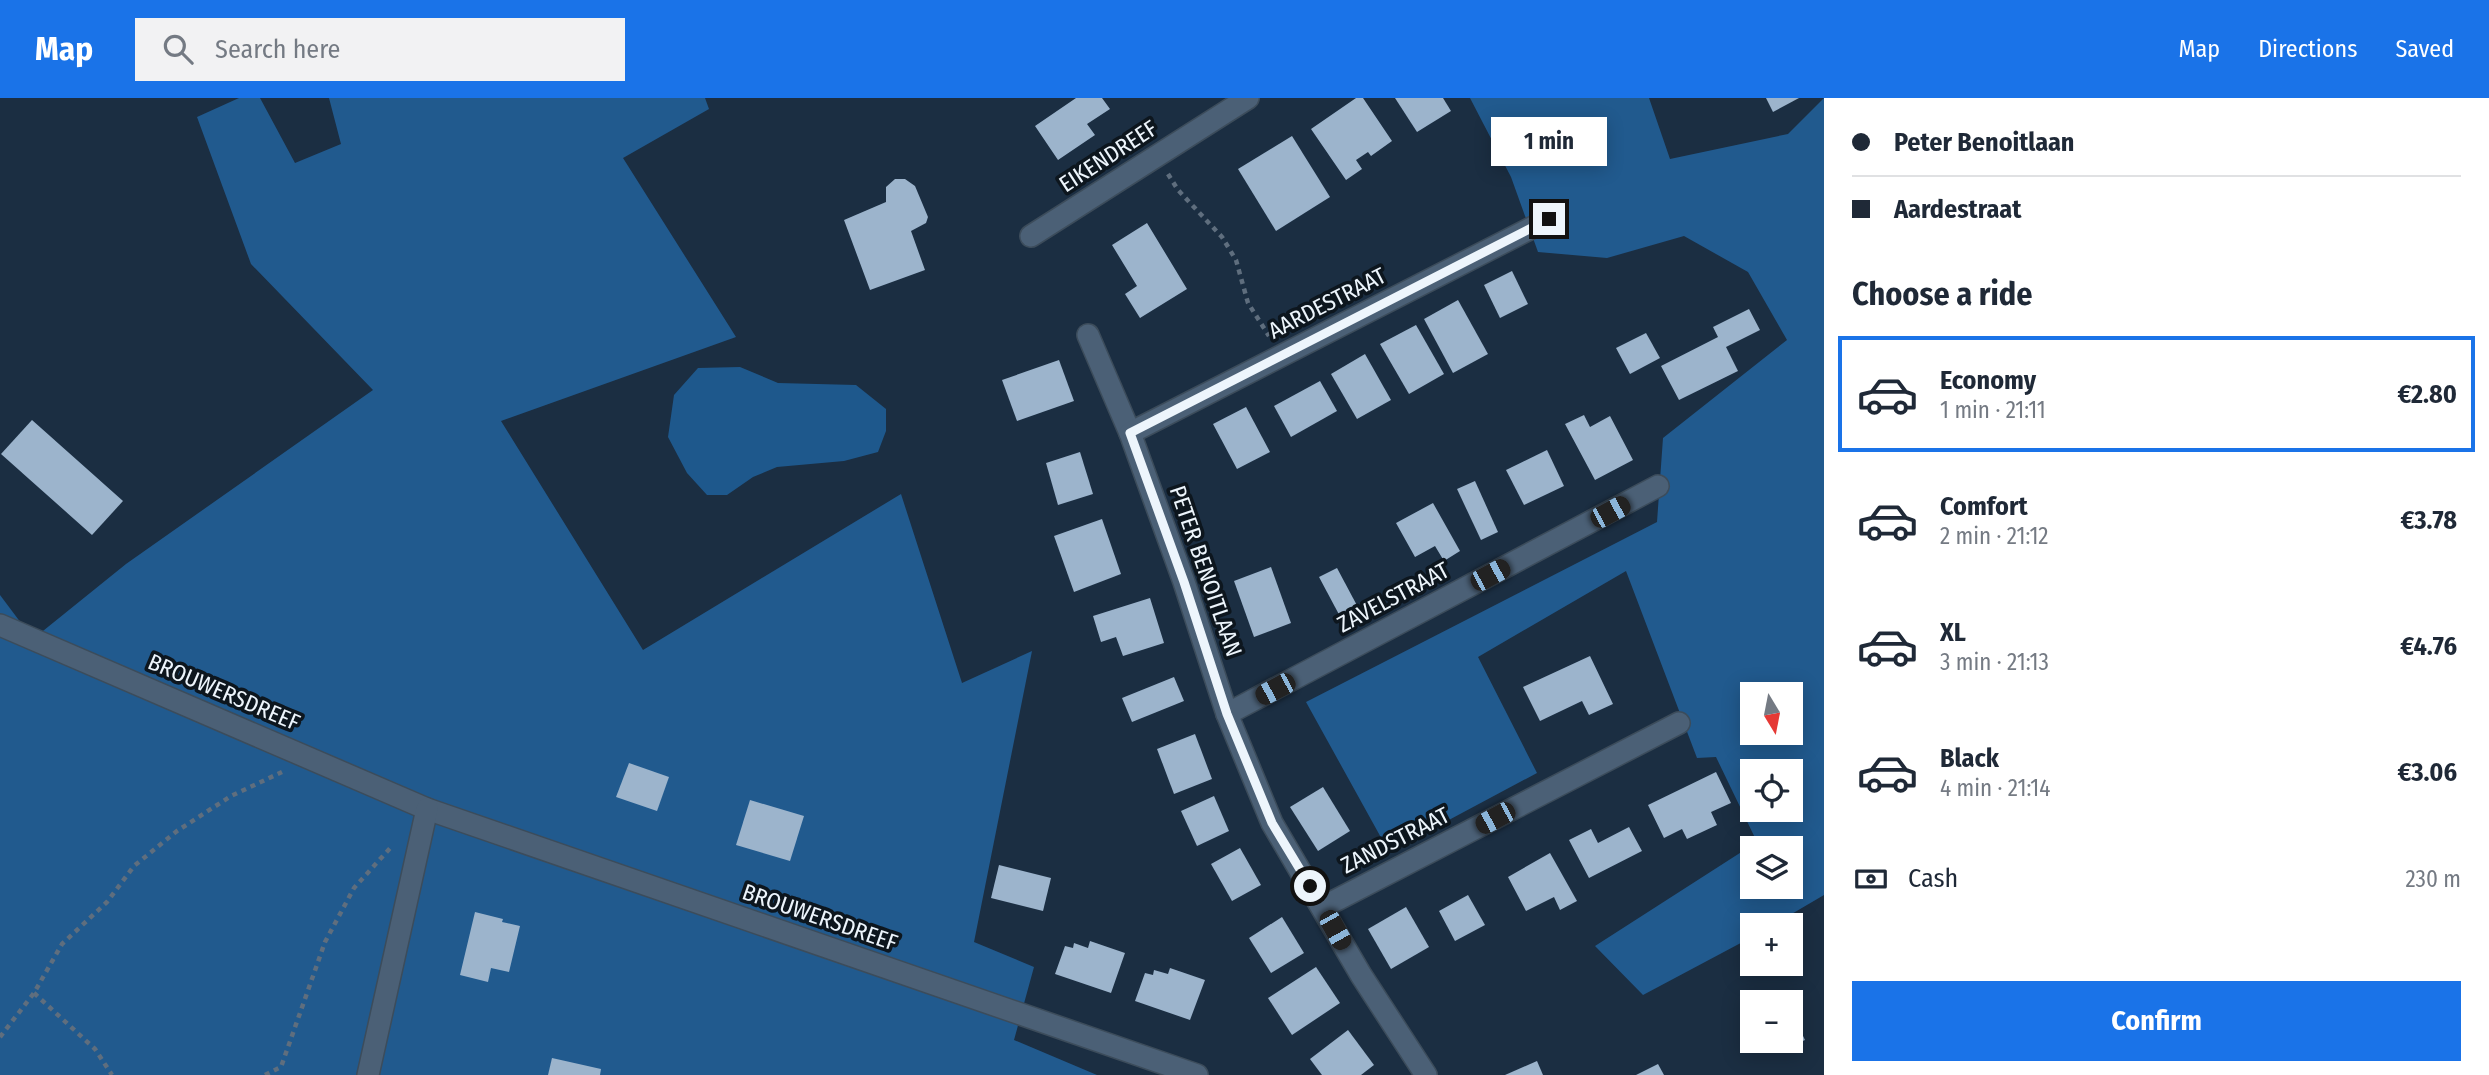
<!DOCTYPE html>
<html lang="en">
<head>
<meta charset="utf-8">
<style>
  :root { --surface:#fff; --page:#f2f2f3; --text:#1f2937; --muted:#747a83; --line:#e0e1e3; --accent:#1a73e8 }
  body { margin:0; font-family:"Fira Sans Condensed",sans-serif; background:var(--page); color:var(--text); height:100vh; display:flex; flex-direction:column; font-size:26px; white-space:nowrap }
  * { box-sizing:border-box; margin:0 }
  p { font-size:23px; color:var(--muted) }
  .icon { flex:none; width:38px; height:38px; fill:none; stroke:currentColor; stroke-width:2; stroke-linecap:round; stroke-linejoin:round }
  .map { position:relative; flex:1; overflow:hidden }
  .details { display:flex; flex-direction:column; background:var(--surface); width:665px }
  .details>* { flex:none }
  .banner { display:grid; align-content:center; height:154px; padding:0 28px; background:var(--surface) }
  .needle { width:46px; rotate:170deg }
  .fabs { position:absolute; left:1740px; top:584px; display:grid; gap:14px }
  .fabs a { display:grid; place-items:center; width:63px; height:63px; border-radius:0px; background:var(--surface); box-shadow:0 4px 18px #0003; font-size:35px }
  .end { position:absolute; width:32px; height:32px; margin:-16px; border:9px solid #edf5fc; background:#111; box-shadow:0 0 0 4px #111 }
  .from { border-radius:50% }
  .bubble { position:absolute; height:49px; border-radius:0px; background:var(--surface); box-shadow:0 4px 18px #0003; font-size:23px; font-weight:700; line-height:49px; text-align:center }
  .car { position:absolute; width:21px; height:42px; margin:-21px -10px; border-radius:9px; box-shadow:0 0 5px 2px #0007; background:linear-gradient(#222 24%,#8ab4d8 0 40%,#222 0 76%,#8ab4d8 0 86%,#222 0) }
  .banner b { display:flex; align-items:center; gap:24px; height:66px; font-size:26px }
  .banner b+b { border-top:2px solid var(--line) }
  .banner i { width:18px; height:18px; background:var(--text) }
  ul { padding:0; list-style:none }
  li { display:flex; align-items:center; gap:21px; height:116px; margin:0 14px 10px; padding:0 14px; border:4px solid transparent; border-radius:0px }
  li div { flex:1 }
  li b { display:block; font-size:26px }
  li em { font-style:normal; font-weight:700 }
  li.current { border-color:var(--accent) }
  li>.icon { width:63px; height:63px; stroke-width:1.5 }
  h2 { padding:0 28px; font-size:32px; line-height:84px }
  .pay { display:flex; align-items:center; gap:18px; height:77px; padding:0 28px; font-size:26px }
  .pay p { margin-inline-start:auto }
  .cta { display:flex; gap:14px; margin-top:auto; padding:14px 28px }
  .cta a { flex:1; height:80px; border-radius:0px; background:var(--accent); color:#fff; font-size:28px; font-weight:700; line-height:80px; text-align:center }
  header { display:flex; align-items:center; gap:42px; box-sizing:border-box; height:98px; padding:0 35px; background:var(--accent); color:#fff }
  header strong { font-size:33px }
  nav { display:flex; gap:38px; margin-inline-start:auto; font-size:24px }
  .search { width:490px; height:63px; background:var(--page); display:flex; align-items:center; gap:18px; box-sizing:border-box; padding:0 24px; border-radius:0px; color:var(--muted); font-size:26px }
  main { display:flex; flex:1; min-height:0 }
  .map>svg:first-child { display:block }
  .forest { fill:#215a8e; fill-rule:evenodd }
  .water { fill:#1e588c }
  .building { fill:#9cb4cc }
  .lines { fill:none; stroke-linecap:round; stroke-linejoin:round }
  .street-casing { stroke:#3c4c5b; stroke-width:24 }
  .path { stroke:#5f6e7e; stroke-width:4.5; stroke-dasharray:5 5; stroke-linecap:butt }
  .street { stroke:#4b6076; stroke-width:21 }
  .route { stroke:#edf5fc; stroke-width:9 }
  .labels { text-anchor:middle; stroke-width:7; stroke-linejoin:round; paint-order:stroke }
  .street-label { font-size:23px; fill:#edf5fc; stroke:#0d161e }
</style>
</head>
<body>
<header>
<strong>Map</strong>
<div class="search"><svg class="icon" aria-label="search" viewBox="0 0 24 24"><circle cx="10" cy="10" r="6"/><path d="M15 15l6 6"/></svg>Search here</div>
<nav><a>Map</a><a>Directions</a><a>Saved</a></nav>
</header>
<main>
<div class="map">
<svg width="1824" height="977" viewBox="0 0 1824 977">
  <rect width="100%" height="100%" fill="#1b2e42"/>
  <g class="forest">
    <polygon points="239,0 260,0 295,65 341,46 329,0 705,0 709,11 623,60 736,239 501,323 643,552 901,396 962,585 1032,553 974,844 1034,869 1014,942 1097,977 0,977 0,497 33,541 126,466 373,292 251,166 197,19"/>
    <path d="M1470,0H1649L1670,61L1788,36L1824,0V797L1771,828H1752V839L1643,897L1595,848L1757,744L1716,659L1697,660L1626,473L1478,559L1537,675L1389,754L1306,604L1657,424L1663,340L1787,242L1748,174L1684,138L1607,160L1538,154L1511,79ZM1752,597H1790V635H1752ZM1752,674H1790V712H1752ZM1752,751H1790V789H1752Z"/>
  </g>
  <polygon class="water" points="740,269 778,285 856,287 886,311 886,333 878,354 844,363 777,369 753,379 727,397 707,397 687,375 668,339 674,297 698,270"/>
  <g class="building">
    <polygon points="1076,0 1102,0 1110,11 1087,26 1095,37 1058,62 1035,28"/>
    <polygon points="1356,0 1363,0 1392,43 1371,58 1368,54 1356,62 1362,71 1346,82 1311,31"/>
    <polygon points="1395,0 1443,0 1451,13 1417,34"/>
    <polygon points="1766,0 1799,0 1773,14"/>
    <polygon points="1292,38 1330,99 1276,133 1238,71"/>
    <polygon points="895,81 905,81 915,88 928,119 926,125 911,133 925,172 870,192 844,122 886,104 886,89"/>
    <polygon points="1147,125 1187,191 1140,220 1125,196 1137,188 1112,147"/>
    <polygon points="1512,173 1528,206 1500,220 1484,187"/>
    <polygon points="1458,202 1488,256 1453,275 1424,221"/>
    <polygon points="1749,211 1760,232 1726,249 1738,273 1679,302 1661,268 1718,239 1713,229"/>
    <polygon points="1416,227 1444,276 1409,296 1380,246"/>
    <polygon points="1646,235 1660,260 1630,276 1616,250"/>
    <polygon points="1365,256 1391,302 1357,321 1331,276"/>
    <polygon points="1059,262 1074,303 1017,323 1002,282"/>
    <polygon points="1320,283 1337,313 1291,339 1274,308"/>
    <polygon points="1246,309 1270,354 1237,371 1213,326"/>
    <polygon points="1584,317 1590,329 1610,318 1633,362 1595,382 1565,326"/>
    <polygon points="32,322 123,403 92,437 1,356"/>
    <polygon points="1547,352 1564,388 1524,407 1506,372"/>
    <polygon points="1080,354 1093,396 1058,407 1046,365"/>
    <polygon points="1475,383 1498,434 1481,442 1457,391"/>
    <polygon points="1433,405 1460,453 1444,463 1435,448 1415,459 1396,425"/>
    <polygon points="1102,421 1121,476 1074,494 1054,438"/>
    <polygon points="1271,469 1291,525 1254,539 1234,483"/>
    <polygon points="1337,470 1361,515 1343,524 1319,479"/>
    <polygon points="1150,500 1164,545 1123,558 1116,539 1101,544 1093,518"/>
    <polygon points="1590,558 1613,606 1589,617 1582,603 1540,623 1523,589"/>
    <polygon points="1174,579 1184,603 1132,624 1122,600"/>
    <polygon points="1195,636 1212,681 1174,696 1157,651"/>
    <polygon points="629,665 669,679 657,713 616,699"/>
    <polygon points="1716,674 1731,705 1711,714 1717,727 1687,741 1682,731 1664,740 1648,707"/>
    <polygon points="1323,689 1350,733 1318,753 1290,709"/>
    <polygon points="1214,698 1229,733 1197,748 1181,713"/>
    <polygon points="750,702 804,718 790,763 736,747"/>
    <polygon points="1629,729 1642,753 1589,780 1569,742 1591,731 1598,745"/>
    <polygon points="1240,750 1261,787 1232,803 1211,766"/>
    <polygon points="1550,755 1577,803 1560,812 1554,799 1526,813 1508,779"/>
    <polygon points="999,767 1051,780 1043,813 991,800"/>
    <polygon points="1468,797 1485,827 1455,843 1439,813"/>
    <polygon points="1406,809 1429,849 1391,871 1368,831"/>
    <polygon points="475,814 503,821 502,824 520,828 509,874 491,870 488,884 460,877"/>
    <polygon points="1282,819 1304,855 1271,875 1249,840"/>
    <polygon points="1090,843 1125,855 1111,895 1055,876 1065,848 1073,850 1074,845 1088,850"/>
    <polygon points="1316,869 1340,905 1292,937 1268,900"/>
    <polygon points="1170,870 1205,882 1190,922 1135,903 1145,875 1153,877 1154,872 1168,876"/>
    <polygon points="1782,895 1787,905 1768,905 1767,902"/>
    <polygon points="1790,911 1805,942 1790,949 1787,943 1790,943"/>
    <polygon points="1348,932 1374,967 1361,977 1322,977 1310,961"/>
    <polygon points="1758,943 1787,943 1763,954"/>
    <polygon points="552,960 601,971 600,977 548,977"/>
    <polygon points="1537,963 1543,977 1505,977"/>
    <polygon points="1658,966 1664,977 1636,977"/>
  </g>
  <g class="lines">
    <g class="street-casing">
      <g id="street">
        <polyline points="1031,138 1248,0"/>
        <polyline points="1088,237 1130,335 1184,484 1227,616 1272,725 1361,877 1426,977"/>
        <polyline points="1130,335 1549,121"/>
        <polyline points="0,527 427,711 1197,977"/>
        <polyline points="1227,616 1658,388"/>
        <polyline points="1323,809 1679,625"/>
        <polyline points="368,977 427,711"/>
      </g>
    </g>
    <g class="path">
      <polyline points="1168,76 1178,92 1222,139 1236,162 1248,205 1269,238"/>
      <polyline points="34,895 95,951 112,977"/>
      <polyline points="0,939 34,895 62,846 107,804 134,768 177,733 231,698 282,674"/>
      <polyline points="265,977 281,969 325,844 354,790 392,748"/>
    </g>
    <use href="#street" class="street"/>
  </g>
  <g class="lines">
    <polyline class="route" points="1310,788 1272,725 1227,616 1184,484 1130,335 1549,121"/>
  </g>
  <g class="labels">
    <g class="street-label">
      <text transform="translate(1108 58) rotate(-33)" y="8">EIKENDREEF</text>
      <text transform="translate(1327 205) rotate(-27)" y="8">AARDESTRAAT</text>
      <text transform="translate(1206 473) rotate(71)" y="8">PETER BENOITLAAN</text>
      <text transform="translate(1393 499) rotate(-28)" y="8">ZAVELSTRAAT</text>
      <text transform="translate(224 594) rotate(23)" y="8">BROUWERSDREEF</text>
      <text transform="translate(1395 742) rotate(-27)" y="8">ZANDSTRAAT</text>
      <text transform="translate(820 819) rotate(19)" y="8">BROUWERSDREEF</text>
    </g>
  </g>
</svg>
<div class="fabs">
<a><svg class="needle" viewBox="-14 -14 28 28"><path d="M0-13l5 13h-10z" fill="#e53935"/><path d="M0 13l5-13h-10z" fill="#747a83"/></svg></a>
<a><svg class="icon" aria-label="locate" viewBox="0 0 24 24"><circle cx="12" cy="12" r="6"/><path d="M12 2v4M12 18v4M2 12h4M18 12h4"/></svg></a>
<a><svg class="icon" aria-label="layers" viewBox="0 0 24 24"><path d="M12 4l9 5-9 5-9-5zM3 14l9 5 9-5"/></svg></a>
<a>+</a>
<a>−</a>
</div>
<i class="end from" style="left:1310px;top:788px"></i>
<i class="end" style="left:1549px;top:121px"></i>
<div class="bubble" style="left:1491px;top:19px;width:116px">1 min</div>
<i class="car" style="left:1610px;top:414px;rotate:62deg"></i>
<i class="car" style="left:1490px;top:477px;rotate:62deg"></i>
<i class="car" style="left:1275px;top:591px;rotate:242deg"></i>
<i class="car" style="left:1495px;top:720px;rotate:242deg"></i>
<i class="car" style="left:1335px;top:832px;rotate:151deg"></i>
</div>
<section class="details">
<div class="banner">
<b><i class="from"></i>Peter Benoitlaan</b>
<b><i></i>Aardestraat</b>
</div>
<h2>Choose a ride</h2>
<ul>
<li class="current"><svg class="icon" aria-label="car" viewBox="0 0 24 24"><path d="M5 17H2v-5l4-1 3-4h7l3 4 3 1v5h-3M9 17h6M6 11h13"/><circle cx="7" cy="17" r="2"/><circle cx="17" cy="17" r="2"/></svg><div><b>Economy</b><p>1 min · 21:11</p></div><em>€2.80</em></li>
<li><svg class="icon" aria-label="car" viewBox="0 0 24 24"><path d="M5 17H2v-5l4-1 3-4h7l3 4 3 1v5h-3M9 17h6M6 11h13"/><circle cx="7" cy="17" r="2"/><circle cx="17" cy="17" r="2"/></svg><div><b>Comfort</b><p>2 min · 21:12</p></div><em>€3.78</em></li>
<li><svg class="icon" aria-label="car" viewBox="0 0 24 24"><path d="M5 17H2v-5l4-1 3-4h7l3 4 3 1v5h-3M9 17h6M6 11h13"/><circle cx="7" cy="17" r="2"/><circle cx="17" cy="17" r="2"/></svg><div><b>XL</b><p>3 min · 21:13</p></div><em>€4.76</em></li>
<li><svg class="icon" aria-label="car" viewBox="0 0 24 24"><path d="M5 17H2v-5l4-1 3-4h7l3 4 3 1v5h-3M9 17h6M6 11h13"/><circle cx="7" cy="17" r="2"/><circle cx="17" cy="17" r="2"/></svg><div><b>Black</b><p>4 min · 21:14</p></div><em>€3.06</em></li>
</ul>
<div class="pay"><svg class="icon" aria-label="cash" viewBox="0 0 24 24"><path d="M3 7h18v10H3z"/><circle cx="12" cy="12" r="2"/></svg>Cash<p>230 m</p></div>
<div class="cta"><a>Confirm</a></div>
</section>
</main>
</body>
</html>
